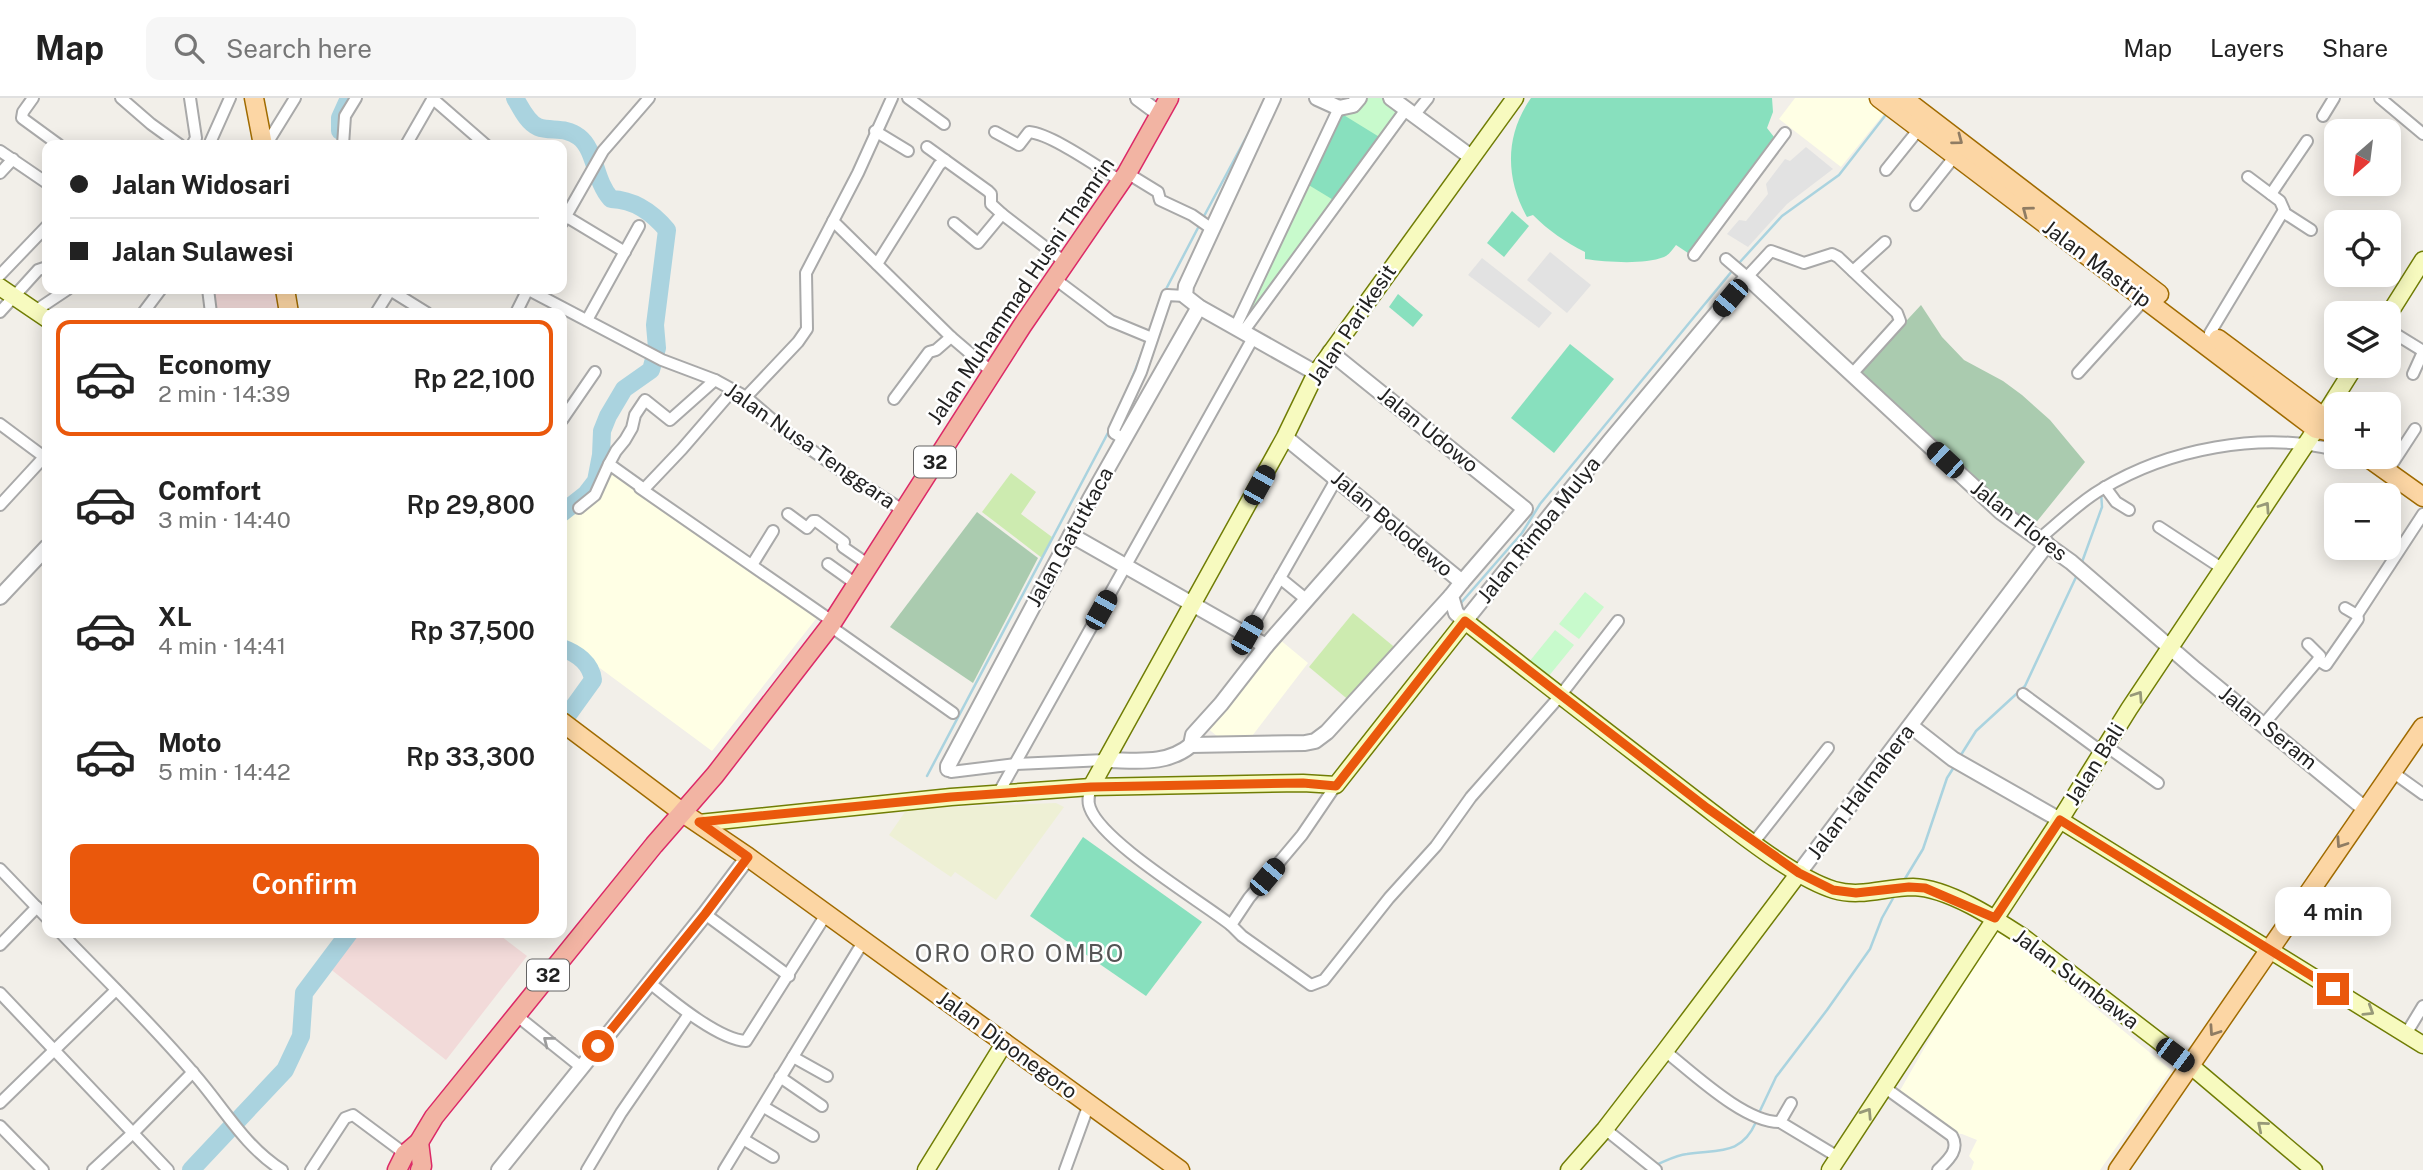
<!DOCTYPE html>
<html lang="en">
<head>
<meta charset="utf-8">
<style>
  :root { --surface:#fff; --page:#f6f6f6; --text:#222; --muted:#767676; --line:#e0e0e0; --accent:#ea580c }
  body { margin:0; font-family:"Public Sans",sans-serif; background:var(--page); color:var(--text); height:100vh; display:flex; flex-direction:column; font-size:26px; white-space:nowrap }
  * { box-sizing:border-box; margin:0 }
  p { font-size:23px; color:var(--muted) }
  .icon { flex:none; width:38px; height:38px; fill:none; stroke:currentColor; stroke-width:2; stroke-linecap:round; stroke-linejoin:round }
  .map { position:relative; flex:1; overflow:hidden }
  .panel { position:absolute; left:42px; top:210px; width:525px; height:630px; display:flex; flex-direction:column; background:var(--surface); border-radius:14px; box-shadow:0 4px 18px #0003 }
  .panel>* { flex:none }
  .top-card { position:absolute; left:42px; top:42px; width:525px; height:154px; border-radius:14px; box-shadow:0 4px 18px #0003; display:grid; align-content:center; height:154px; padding:0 28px; background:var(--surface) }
  .needle { width:46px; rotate:208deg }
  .tools { position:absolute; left:2324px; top:21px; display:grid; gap:14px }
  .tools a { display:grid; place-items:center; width:77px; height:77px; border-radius:14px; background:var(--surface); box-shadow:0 4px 18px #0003; font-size:35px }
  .end { position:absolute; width:32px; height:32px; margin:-16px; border:9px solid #ea580c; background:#fff; box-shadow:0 0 0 4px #fff }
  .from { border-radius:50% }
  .bubble { position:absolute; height:49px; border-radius:14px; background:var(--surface); box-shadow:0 4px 18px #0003; font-size:23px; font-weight:600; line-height:49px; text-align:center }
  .car { position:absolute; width:21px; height:42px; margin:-21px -10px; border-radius:9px; box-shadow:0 0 5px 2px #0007; background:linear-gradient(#222 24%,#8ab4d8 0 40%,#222 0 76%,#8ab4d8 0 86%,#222 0) }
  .top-card b { display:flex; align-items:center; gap:24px; height:66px; font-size:26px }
  .top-card b+b { border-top:2px solid var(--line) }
  .top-card i { width:18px; height:18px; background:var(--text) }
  ul { padding:12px 0 0; list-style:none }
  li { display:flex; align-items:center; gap:21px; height:116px; margin:0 14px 10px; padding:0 14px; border:4px solid transparent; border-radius:14px }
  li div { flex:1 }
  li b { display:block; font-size:26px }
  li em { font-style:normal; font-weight:600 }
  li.on { border-color:var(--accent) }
  li>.icon { width:63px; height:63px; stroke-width:1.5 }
  .button { display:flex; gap:14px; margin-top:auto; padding:14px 28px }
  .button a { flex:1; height:80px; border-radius:14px; background:var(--accent); color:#fff; font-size:28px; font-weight:600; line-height:80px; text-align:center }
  header { display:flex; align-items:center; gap:42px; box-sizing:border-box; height:98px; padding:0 35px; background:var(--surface); border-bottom:2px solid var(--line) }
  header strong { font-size:33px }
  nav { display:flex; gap:38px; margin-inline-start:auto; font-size:24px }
  .search { width:490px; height:63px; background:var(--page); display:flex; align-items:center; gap:18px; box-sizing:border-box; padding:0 24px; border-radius:14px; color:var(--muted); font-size:26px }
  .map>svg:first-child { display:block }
  .commercial { fill:#f2dad9 }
  .education { fill:#ffffe5 }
  .farmland { fill:#eef0d5 }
  .grass { fill:#cdebb0 }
  .cemetery { fill:#aacbaf }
  .park { fill:#c8facc }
  .pitch { fill:#88e0be }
  .parking { fill:#e2e2e2 }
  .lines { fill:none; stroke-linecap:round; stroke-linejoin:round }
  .stream { stroke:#aad3df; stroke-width:2.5 }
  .river { stroke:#aad3df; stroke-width:18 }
  .minor-casing { stroke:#a9a9a9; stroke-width:14 }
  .tertiary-casing { stroke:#a9a9a9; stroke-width:18 }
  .secondary-casing { stroke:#707d05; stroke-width:19 }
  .primary-casing { stroke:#a06b00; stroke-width:21 }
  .trunk-casing { stroke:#dc2a67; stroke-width:21 }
  .minor { stroke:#fff; stroke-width:10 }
  .tertiary { stroke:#fff; stroke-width:14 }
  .secondary { stroke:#f7fabf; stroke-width:16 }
  .primary { stroke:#fcd6a4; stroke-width:18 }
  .trunk { stroke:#f2b4a3; stroke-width:18 }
  .oneway { stroke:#8f7c63 }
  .oneway2 { stroke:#979978 }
  .oneway3 { stroke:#9c9c9c }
  .route { stroke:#ea580c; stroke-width:9 }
  .labels { text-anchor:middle; stroke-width:5; stroke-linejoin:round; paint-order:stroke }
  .shield { fill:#fff; stroke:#646464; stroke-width:2 }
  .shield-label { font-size:19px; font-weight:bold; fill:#222 }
  .street-label { font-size:21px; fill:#222; stroke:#fff }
  .quarter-label { font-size:24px; letter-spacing:2px; fill:#555; stroke:#fff }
</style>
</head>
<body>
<header>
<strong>Map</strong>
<div class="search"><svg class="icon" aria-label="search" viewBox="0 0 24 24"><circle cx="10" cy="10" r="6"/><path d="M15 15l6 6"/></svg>Search here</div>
<nav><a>Map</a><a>Layers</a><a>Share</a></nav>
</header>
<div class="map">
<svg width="2423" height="1072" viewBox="0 0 2423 1072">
  <rect width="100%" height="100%" fill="#f2efe9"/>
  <g class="commercial">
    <polygon points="211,191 277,191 281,215 214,215"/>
    <polygon points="348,835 497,835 527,858 446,962 324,866"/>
  </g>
  <g class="education">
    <polygon points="1795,0 1871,0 1887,12 1841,69 1779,21"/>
    <polygon points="612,373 819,517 712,653 562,542 562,414 573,416"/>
    <polygon points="1279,541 1308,565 1249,642 1223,643 1206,629"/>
    <polygon points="1995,827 2171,972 2100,1072 1971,1072 1974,1064 1969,1058 1977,1042 1962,1036 1952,1035 1898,996"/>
  </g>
  <polygon class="farmland" points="1056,705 1064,709 996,802 955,774 951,779 889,737 907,711"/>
  <g class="grass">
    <polygon points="1011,375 1036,394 1021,416 1052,439 1042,460 982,414"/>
    <polygon points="1353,515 1398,552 1351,604 1309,569"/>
  </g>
  <g class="cemetery">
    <polygon points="1921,207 1942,239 1964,262 2003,283 2022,297 2050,322 2085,364 2030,432 1858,275"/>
    <polygon points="977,414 1038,460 973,585 890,529"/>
  </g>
  <g class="park">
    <polygon points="1367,0 1382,0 1402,11 1253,216 1246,213 1342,16 1355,12"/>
    <polygon points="1585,494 1604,509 1579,541 1559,526"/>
    <polygon points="1555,532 1574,547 1548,579 1529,564"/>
  </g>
  <g class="pitch">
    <path d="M1531,0H1772L1773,14L1767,30L1774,39L1688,155L1676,147C1673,151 1669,157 1664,159C1643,167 1607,164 1585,161V154C1565,144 1549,133 1533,117L1527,119C1505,80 1505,37 1531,0Z"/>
    <polygon points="1342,16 1381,40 1335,103 1307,86"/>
    <polygon points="1512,113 1529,128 1504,159 1487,145"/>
    <polygon points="1398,196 1423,217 1413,229 1389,209"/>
    <polygon points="1570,246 1614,281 1554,355 1511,320"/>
    <polygon points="1083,739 1202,824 1146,898 1030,818"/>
  </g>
  <g class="parking">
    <polygon points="1806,49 1833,71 1787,106 1748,149 1727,136 1739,122 1746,123 1768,96 1766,86 1785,61 1790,63"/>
    <polygon points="1550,154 1591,187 1567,215 1527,182"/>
    <polygon points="1482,160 1552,215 1539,230 1468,177"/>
  </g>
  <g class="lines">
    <g class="stream">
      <polyline points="1203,120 1256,21"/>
      <polyline points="1740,164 1782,118 1839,77 1888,14"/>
      <polyline points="1164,195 1200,126"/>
      <polyline points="1132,280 1145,247"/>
      <polyline points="2082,464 2102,409 2101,394"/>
      <polyline points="1460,506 1522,435 1540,406 1732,173"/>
      <polyline points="1959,660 1976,633 2025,588 2077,477"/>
      <polyline points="927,678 1110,331"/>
      <polyline points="1903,784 1923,751 1947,680 1954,669"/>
      <polyline points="1758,1017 1776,979 1827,912 1870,851 1882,820 1896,795"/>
      <path d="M1656,1067C1666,1063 1676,1057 1687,1056C1718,1051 1741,1058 1756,1024"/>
    </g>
    <g class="river">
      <path d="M515,0C521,10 527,24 538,29C551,34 565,28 579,39C596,52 594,82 611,101C635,102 652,114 667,132L655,227L657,250L651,272L624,291L608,318L602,333L601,357L596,383L586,396L562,415"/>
      <polyline points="340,33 340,20 349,0"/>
      <path d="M562,550C576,555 591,565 593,582L562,625"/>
      <polyline points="191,1072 285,972 301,938 304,895 349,835"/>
    </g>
    <g class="minor-casing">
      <g id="minor">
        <polyline points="33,0 23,14 22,20 59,47"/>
        <polyline points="121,0 151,26 180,47"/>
        <polyline points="190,0 196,40 192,47"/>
        <polyline points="432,0 486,47"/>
        <polyline points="908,0 944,26"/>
        <polyline points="2380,0 2423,36"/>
        <polyline points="1415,16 1428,0"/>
        <polyline points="2323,18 2334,0"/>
        <polyline points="875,33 908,53"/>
        <path d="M995,34L1019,47L1029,34C1052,36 1099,70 1121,83"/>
        <polyline points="209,47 230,0"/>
        <polyline points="266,47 295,0"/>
        <polyline points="343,47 345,18 356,0"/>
        <polyline points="406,47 433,0"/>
        <polyline points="927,49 945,62"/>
        <polyline points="0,53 47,85"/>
        <polyline points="1886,72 1919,31"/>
        <polyline points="0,75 13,61"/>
        <polyline points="1127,75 1158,94 1160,102 1192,117 1212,131"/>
        <polyline points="2271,96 2307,43"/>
        <polyline points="1916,107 1955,58"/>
        <polyline points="2283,114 2311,132"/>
        <polyline points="562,116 625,154"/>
        <polyline points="833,123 951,239 992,274"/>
        <polyline points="562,125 603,53 649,0"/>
        <polyline points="954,125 978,145 1002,116 1066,165"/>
        <polyline points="1694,157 1785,35"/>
        <polyline points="1726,161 1747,179 1771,153 1804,165 1832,156 1838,159 1897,215 1900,223 1852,276"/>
        <polyline points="877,166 939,67 945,62 988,93 991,96 991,106 1002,116"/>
        <polyline points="1853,173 1885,144"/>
        <polyline points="0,177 47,128"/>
        <polyline points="1055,181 1111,223 1152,240"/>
        <polyline points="208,191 211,215"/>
        <polyline points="527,191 662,262 715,282 746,299 790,337 843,374 904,413"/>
        <polyline points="390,192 427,215"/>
        <polyline points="35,213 68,191"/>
        <polyline points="0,214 38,172 47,169"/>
        <polyline points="143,215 161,191"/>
        <polyline points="376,215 391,191"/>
        <polyline points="516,215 528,191"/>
        <polyline points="587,222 639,128"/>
        <polyline points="1235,230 1339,10"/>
        <polyline points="2389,232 2423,253"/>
        <polyline points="1243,234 1407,10"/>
        <polyline points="2210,235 2284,112 2280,103 2248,79"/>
        <polyline points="2078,275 2145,201"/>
        <polyline points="2413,276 2423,254"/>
        <polyline points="715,282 670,322 645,302 635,317 632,330 625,342 616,353 609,366 644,391 682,351 733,292"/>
        <polyline points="746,299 798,244 807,231 806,175 858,75 892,0"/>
        <polyline points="894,301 929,254 936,252 951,239"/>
        <polyline points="562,322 595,274"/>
        <polyline points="0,326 47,361"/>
        <polyline points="1124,341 1114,335 1114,332 1141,274 1167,197 1185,198"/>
        <polyline points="2387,374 2415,331"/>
        <polyline points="2105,389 2116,404 2129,412"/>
        <polyline points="640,390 832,523"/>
        <polyline points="0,407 47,356"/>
        <polyline points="579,410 595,397 609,366"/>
        <polyline points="788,416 807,430 813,423 816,423 844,444 843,449 869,467"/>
        <polyline points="2159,429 2223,471"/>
        <path d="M2039,441C2060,424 2079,404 2102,391C2168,351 2261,333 2336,352"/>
        <polyline points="828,466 856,486"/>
        <polyline points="752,467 773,433"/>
        <polyline points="1307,502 1280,480 1337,380"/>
        <polyline points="2357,517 2423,416"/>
        <polyline points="830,528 953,615"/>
        <polyline points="1247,537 1280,480"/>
        <polyline points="2318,562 2326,567 2358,521 2357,517 2345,510"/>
        <polyline points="2023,596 2102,654"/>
        <polyline points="2263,627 2319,561 2320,558 2308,546"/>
        <polyline points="2106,648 2158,685"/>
        <polyline points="948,671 951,674 1016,666 1105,662"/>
        <polyline points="2391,673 2423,696"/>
        <polyline points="1336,687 1302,737 1249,800 1231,827 1242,838 1311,887 1324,882 1389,800 1436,748 1471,699 1560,598 1618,523"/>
        <path d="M1091,689C1089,696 1087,703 1090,710C1102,744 1199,802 1231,827"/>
        <polyline points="998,696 1253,240"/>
        <polyline points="1754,744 1828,650"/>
        <polyline points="0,771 47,820"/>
        <polyline points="705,816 789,878"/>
        <path d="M61,835C106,882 153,927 195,977C223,1009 245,1049 282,1072"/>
        <polyline points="0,847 37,809"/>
        <path d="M650,885C671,902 719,942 746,943L827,815"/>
        <polyline points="0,895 168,1072"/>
        <polyline points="516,917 581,969"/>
        <polyline points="2406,936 2423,908"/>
        <path d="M1665,953C1693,975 1745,1025 1780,1024"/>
        <polyline points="793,959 827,978"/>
        <polyline points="780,979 822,1008"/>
        <path d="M1884,989L1952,1038C1960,1052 1948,1062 1938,1072"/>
        <polyline points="0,1005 116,892"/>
        <polyline points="1791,1005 1780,1024 1838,1059"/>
        <polyline points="764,1009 813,1038"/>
        <polyline points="0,1028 43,1072"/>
        <polyline points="1605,1031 1656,1072"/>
        <polyline points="743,1041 773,1059"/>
        <polyline points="93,1072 134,1034 193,974"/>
        <polyline points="311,1072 345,1020 353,1017 408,1058"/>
        <polyline points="587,1072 621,1015 689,916"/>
        <polyline points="724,1072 863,844"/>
        <polyline points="1065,1072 1089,1006"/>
      </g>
    </g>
    <g class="tertiary-casing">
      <g id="tertiary">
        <polyline points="1138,0 1161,17"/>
        <polyline points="1273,0 1186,188 1185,198 1199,209 1316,275"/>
        <polyline points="1317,0 1339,10 1353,7 1359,0"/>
        <polyline points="1391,0 1471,59"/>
        <polyline points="1330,254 1525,411 1462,484"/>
        <polyline points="1285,339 1462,484 1451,498 1456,515 1465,523 1610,343 1747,179 2001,414 2071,464 2196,572 2365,711"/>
        <polyline points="1071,437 1266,548"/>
        <polyline points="0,499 47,449"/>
        <polyline points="1911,628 1953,661 2060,722"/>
        <polyline points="1191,647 1193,637 1221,606 1266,548 1381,417"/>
        <path d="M1105,662C1135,662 1166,668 1191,647L1305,645L1315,643L1327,634L1451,498"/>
        <polyline points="948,671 948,668 1090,401 1199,209"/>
        <polyline points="1799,775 2047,446"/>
        <polyline points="499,1072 705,816 748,759"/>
      </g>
    </g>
    <g class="secondary-casing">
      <g id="secondary">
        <polyline points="0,189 47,221"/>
        <polyline points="2389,216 2423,162"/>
        <polyline points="2323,319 2355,268"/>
        <polyline points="1091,689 1285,339 1316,275 1515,0"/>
        <polyline points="2060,722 2423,947"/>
        <path d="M699,725L951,699L1091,689L1303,685L1336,687L1465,523C1542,584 1619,643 1696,702C1732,729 1792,779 1834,792C1861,800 1886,789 1913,789C1948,790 1994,820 2023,839L2191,968L2314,1072"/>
        <polyline points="926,1072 1005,944"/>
        <polyline points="1569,1072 1605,1031 1665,953 1799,775"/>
        <polyline points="1830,1072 2060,722 2129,611 2316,331"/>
      </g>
    </g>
    <g class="primary-casing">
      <g id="primary">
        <polyline points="254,0 263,47"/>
        <polyline points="1879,0 2316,331 2332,334"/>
        <polyline points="1903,0 2159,196"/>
        <polyline points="285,191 289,215"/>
        <polyline points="2218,241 2323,319 2332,334 2336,337"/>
        <polyline points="2367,359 2423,399"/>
        <polyline points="562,624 683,715 748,759 1180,1072"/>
        <polyline points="2118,1072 2423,629"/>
      </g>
    </g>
    <g class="trunk-casing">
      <g id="trunk">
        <polyline points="419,1044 422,1068 420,1072"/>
        <polyline points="397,1072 405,1056 419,1044 434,1019 654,747 715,677 830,528 1022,228 1127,75 1169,0"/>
      </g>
    </g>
    <use href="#minor" class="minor"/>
    <use href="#tertiary" class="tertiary"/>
    <use href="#secondary" class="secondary"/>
    <use href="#primary" class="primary"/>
    <use href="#trunk" class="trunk"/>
  </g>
  <defs><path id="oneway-chevron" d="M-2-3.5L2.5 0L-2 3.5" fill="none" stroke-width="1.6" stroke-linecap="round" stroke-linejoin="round" transform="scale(1.75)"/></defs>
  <g class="oneway">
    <use href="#oneway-chevron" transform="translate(1958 42) rotate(37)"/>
    <use href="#oneway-chevron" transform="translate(2027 113) rotate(-143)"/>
    <use href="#oneway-chevron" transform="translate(2341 745) rotate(124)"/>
    <use href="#oneway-chevron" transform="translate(2214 933) rotate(124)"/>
  </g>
  <g class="oneway2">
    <use href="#oneway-chevron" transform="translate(2265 409) rotate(-56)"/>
    <use href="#oneway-chevron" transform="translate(2138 598) rotate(-56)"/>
    <use href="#oneway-chevron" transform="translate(2369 913) rotate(32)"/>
    <use href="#oneway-chevron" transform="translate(1867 1015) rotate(-57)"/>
    <use href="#oneway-chevron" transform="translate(2262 1028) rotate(-140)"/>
  </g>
  <use class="oneway3" href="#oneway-chevron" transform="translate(548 943) rotate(-142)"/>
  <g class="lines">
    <polyline class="route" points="598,948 705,816 748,759 699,724 951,699 1091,689 1303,685 1336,688 1465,523 1707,710 1799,775 1833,792 1856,795 1909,789 1925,790 1995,820 2060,722 2333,891"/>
  </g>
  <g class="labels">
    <g class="shield">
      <rect x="914" y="348.5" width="42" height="31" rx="5"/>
      <rect x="527" y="861.5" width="42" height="31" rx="5"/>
    </g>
    <g class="shield-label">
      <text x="935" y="371">32</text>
      <text x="548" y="884">32</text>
    </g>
    <g class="street-label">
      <text transform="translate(2097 166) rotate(37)" y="7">Jalan Mastrip</text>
      <text transform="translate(1021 193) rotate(-56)" y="7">Jalan Muhammad Husni Thamrin</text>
      <text transform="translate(1352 227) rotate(-56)" y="7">Jalan Parikesit</text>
      <text transform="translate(1428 332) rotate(39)" y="7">Jalan Udowo</text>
      <text transform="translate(810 348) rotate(35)" y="7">Jalan Nusa Tenggara</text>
      <text transform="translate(2019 423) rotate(38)" y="7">Jalan Flores</text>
      <text transform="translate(1392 426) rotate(40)" y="7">Jalan Bolodewo</text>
      <text transform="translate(1539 432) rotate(-51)" y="7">Jalan Rimba Mulya</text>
      <text transform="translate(1070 439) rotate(-61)" y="7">Jalan Gatutkaca</text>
      <text transform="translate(2268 630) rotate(39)" y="7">Jalan Seram</text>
      <text transform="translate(2095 666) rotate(-58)" y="7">Jalan Bali</text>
      <text transform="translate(1861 694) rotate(-53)" y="7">Jalan Halmahera</text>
      <text transform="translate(2076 881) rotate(37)" y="7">Jalan Sumbawa</text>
      <text transform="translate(1007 947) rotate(36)" y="7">Jalan Diponegoro</text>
    </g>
    <g class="quarter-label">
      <text x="1020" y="864">ORO ORO OMBO</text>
    </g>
  </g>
</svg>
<div class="tools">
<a><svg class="needle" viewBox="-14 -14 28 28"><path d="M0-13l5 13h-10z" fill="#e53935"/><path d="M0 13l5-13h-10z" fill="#767676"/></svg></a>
<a><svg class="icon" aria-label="locate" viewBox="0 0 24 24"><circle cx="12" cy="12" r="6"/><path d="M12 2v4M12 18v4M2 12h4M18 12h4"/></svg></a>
<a><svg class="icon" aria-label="layers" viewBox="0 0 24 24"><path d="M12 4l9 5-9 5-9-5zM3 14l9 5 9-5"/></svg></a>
<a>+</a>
<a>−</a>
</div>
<i class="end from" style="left:598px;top:948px"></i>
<i class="end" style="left:2333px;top:891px"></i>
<div class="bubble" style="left:2275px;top:789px;width:116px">4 min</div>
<i class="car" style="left:1730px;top:200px;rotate:220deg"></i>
<i class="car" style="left:1945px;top:362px;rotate:313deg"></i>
<i class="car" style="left:1259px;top:387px;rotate:29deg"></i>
<i class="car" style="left:1101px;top:512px;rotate:29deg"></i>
<i class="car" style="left:1247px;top:537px;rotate:30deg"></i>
<i class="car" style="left:1267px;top:779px;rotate:40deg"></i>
<i class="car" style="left:2175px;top:957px;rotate:127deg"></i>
<div class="top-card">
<b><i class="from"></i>Jalan Widosari</b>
<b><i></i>Jalan Sulawesi</b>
</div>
<section class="panel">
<ul>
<li class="on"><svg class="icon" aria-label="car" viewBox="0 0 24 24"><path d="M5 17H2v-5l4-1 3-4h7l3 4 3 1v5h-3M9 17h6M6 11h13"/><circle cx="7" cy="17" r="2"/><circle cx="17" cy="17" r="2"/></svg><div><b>Economy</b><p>2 min · 14:39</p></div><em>Rp 22,100</em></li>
<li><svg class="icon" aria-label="car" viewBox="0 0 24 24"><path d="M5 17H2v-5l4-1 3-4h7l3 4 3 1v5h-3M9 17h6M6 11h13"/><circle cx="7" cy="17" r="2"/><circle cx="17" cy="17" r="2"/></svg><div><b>Comfort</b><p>3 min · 14:40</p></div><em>Rp 29,800</em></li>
<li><svg class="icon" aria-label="car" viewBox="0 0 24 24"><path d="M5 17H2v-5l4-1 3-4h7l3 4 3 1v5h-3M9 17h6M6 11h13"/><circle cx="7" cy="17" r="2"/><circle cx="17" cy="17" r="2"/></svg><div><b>XL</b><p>4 min · 14:41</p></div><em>Rp 37,500</em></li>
<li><svg class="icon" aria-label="car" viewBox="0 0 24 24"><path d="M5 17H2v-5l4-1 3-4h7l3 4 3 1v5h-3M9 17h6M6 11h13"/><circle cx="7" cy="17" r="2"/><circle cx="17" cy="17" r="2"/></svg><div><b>Moto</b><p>5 min · 14:42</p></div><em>Rp 33,300</em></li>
</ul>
<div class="button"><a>Confirm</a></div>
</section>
</div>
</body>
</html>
